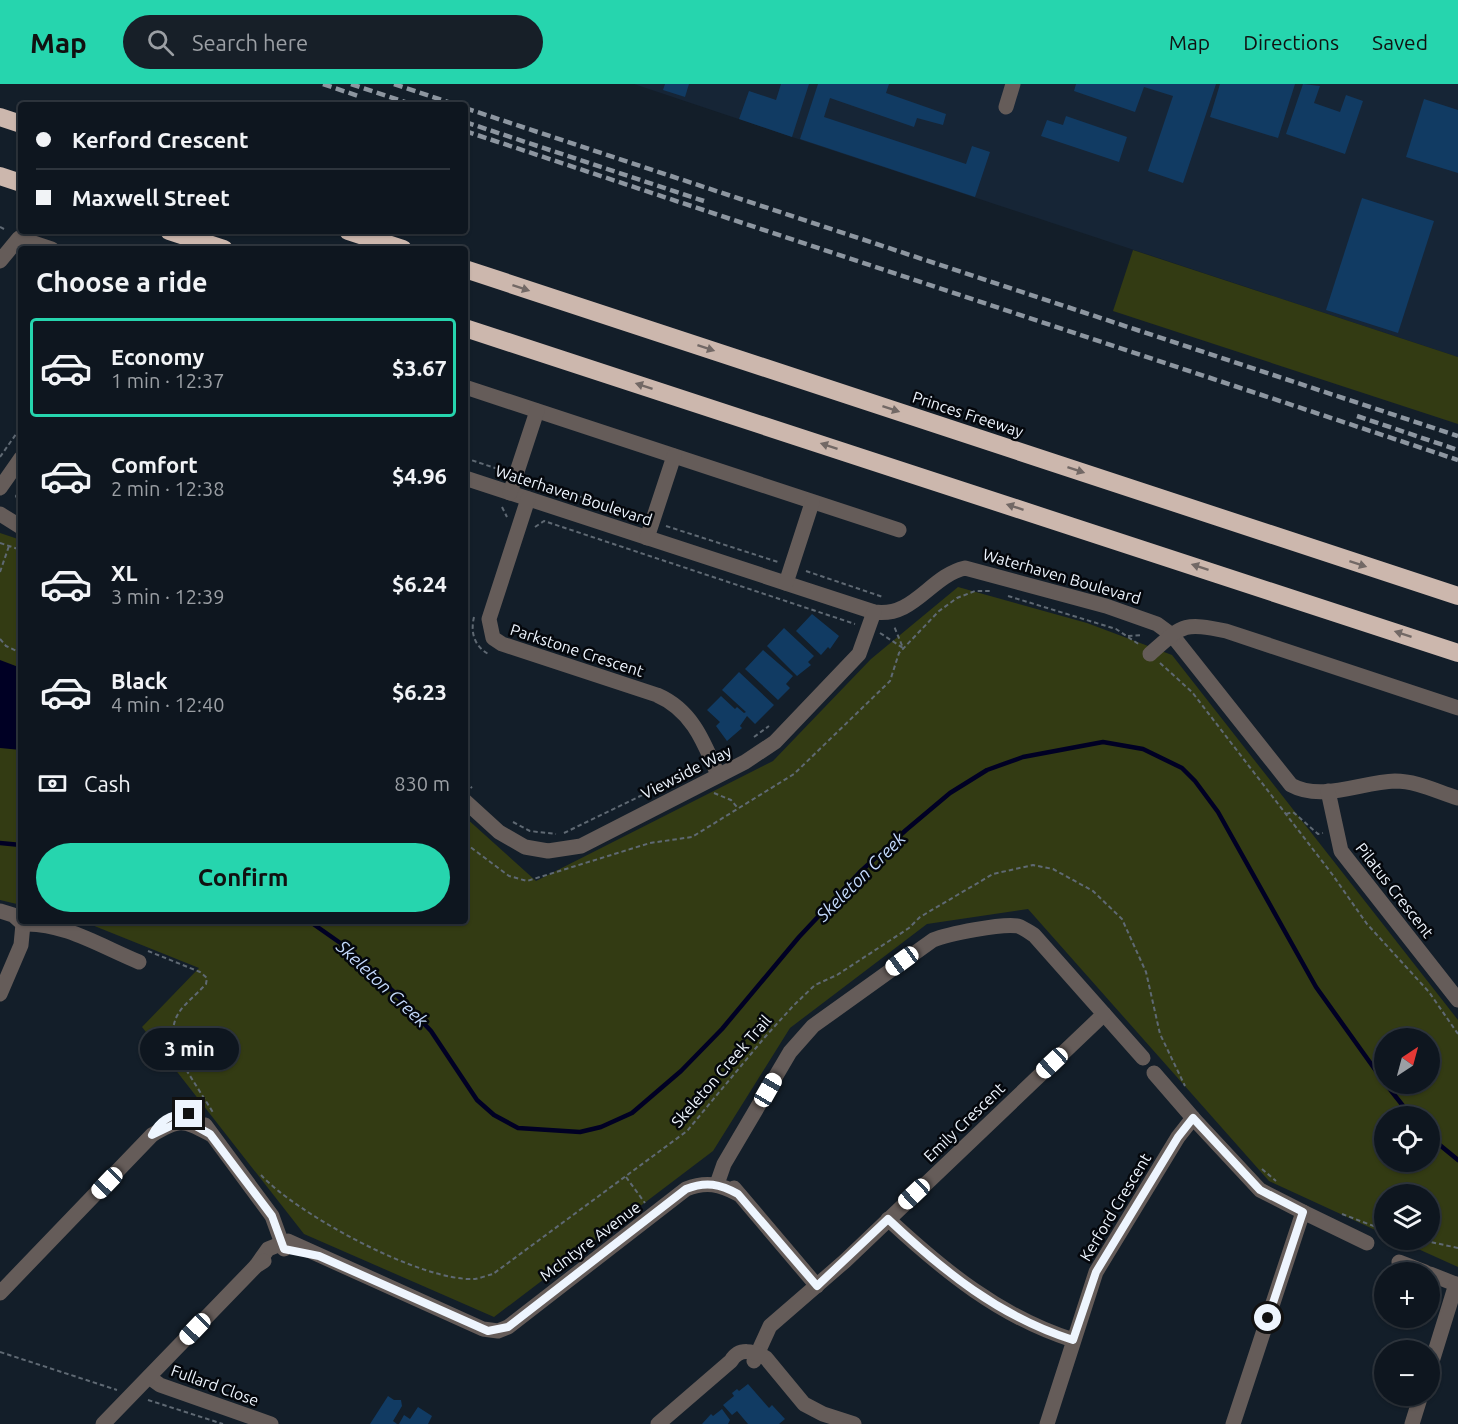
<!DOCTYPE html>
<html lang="en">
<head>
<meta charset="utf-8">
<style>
  :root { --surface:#0e161f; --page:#171f28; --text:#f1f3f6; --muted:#9b9fa4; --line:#2e353d; --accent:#26d5ae }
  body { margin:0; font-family:Ubuntu,sans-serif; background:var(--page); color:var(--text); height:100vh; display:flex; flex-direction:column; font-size:22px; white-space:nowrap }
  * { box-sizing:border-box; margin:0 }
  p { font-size:20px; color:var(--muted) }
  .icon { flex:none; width:33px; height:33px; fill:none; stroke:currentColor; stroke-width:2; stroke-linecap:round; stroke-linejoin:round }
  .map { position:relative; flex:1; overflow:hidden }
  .drawer { position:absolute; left:18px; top:162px; width:450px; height:678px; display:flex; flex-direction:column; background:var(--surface); border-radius:6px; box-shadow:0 2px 4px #0004,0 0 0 2px var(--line) }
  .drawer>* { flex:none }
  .guide { position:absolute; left:18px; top:18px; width:450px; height:132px; border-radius:6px; box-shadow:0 2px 4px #0004,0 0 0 2px var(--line); display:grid; align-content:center; height:132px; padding:0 18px; background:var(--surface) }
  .needle { width:39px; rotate:36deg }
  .controls { position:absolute; left:1374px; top:944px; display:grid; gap:12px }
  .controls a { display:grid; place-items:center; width:66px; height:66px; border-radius:50%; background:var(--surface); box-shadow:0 2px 4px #0004,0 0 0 2px var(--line); font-size:30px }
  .end { position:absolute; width:27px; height:27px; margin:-14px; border:8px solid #eef5fe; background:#111; box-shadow:0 0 0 3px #111 }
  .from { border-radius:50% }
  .bubble { position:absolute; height:42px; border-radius:21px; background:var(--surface); box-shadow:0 2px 4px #0004,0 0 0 2px var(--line); font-size:20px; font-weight:700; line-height:42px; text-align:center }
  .car { position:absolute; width:18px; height:36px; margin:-18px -9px; border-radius:8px; box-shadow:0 0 4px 2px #0007; background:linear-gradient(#fff 24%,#345 0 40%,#fff 0 76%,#345 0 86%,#fff 0) }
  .guide b { display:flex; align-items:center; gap:21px; height:57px; font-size:22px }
  .guide b+b { border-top:2px solid var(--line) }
  .guide i { width:15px; height:15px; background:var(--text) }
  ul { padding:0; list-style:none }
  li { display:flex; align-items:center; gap:18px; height:99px; margin:0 12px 9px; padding:0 6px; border:3px solid transparent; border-radius:6px }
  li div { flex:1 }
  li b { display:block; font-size:22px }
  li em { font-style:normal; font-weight:700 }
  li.on { border-color:var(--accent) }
  li>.icon { width:54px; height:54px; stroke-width:1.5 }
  h2 { padding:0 18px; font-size:27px; line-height:72px }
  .pay { display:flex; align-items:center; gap:15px; height:66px; padding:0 18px; font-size:22px }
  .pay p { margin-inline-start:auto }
  .cta { display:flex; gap:12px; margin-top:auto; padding:12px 18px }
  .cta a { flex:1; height:69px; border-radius:36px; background:var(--accent); color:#111; font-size:24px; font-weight:700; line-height:69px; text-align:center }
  header { display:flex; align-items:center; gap:36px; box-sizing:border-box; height:84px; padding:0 30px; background:var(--accent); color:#111 }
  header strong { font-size:28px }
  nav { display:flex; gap:33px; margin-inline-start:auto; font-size:21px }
  .search { width:420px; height:54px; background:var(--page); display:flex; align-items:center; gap:15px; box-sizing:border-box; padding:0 21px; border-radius:33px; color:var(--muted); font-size:22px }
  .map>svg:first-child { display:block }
  .built { fill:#162536 }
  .green { fill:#333b13; fill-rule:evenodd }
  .water { fill:#000024 }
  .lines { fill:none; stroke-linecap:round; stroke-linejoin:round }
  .stream { stroke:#000024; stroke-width:4.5 }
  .building { fill:#113b63 }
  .path { stroke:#5f6973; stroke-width:2; stroke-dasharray:4.5 3; stroke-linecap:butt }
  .minor { stroke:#655c59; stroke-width:15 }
  .highway { stroke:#ccb7ad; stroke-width:18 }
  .rail { stroke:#8d96a0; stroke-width:4.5; stroke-dasharray:9 4.5; stroke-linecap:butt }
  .oneway { fill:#726865 }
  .route { stroke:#eef5fe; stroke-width:8 }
  .labels { text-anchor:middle; stroke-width:5; stroke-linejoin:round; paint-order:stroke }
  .street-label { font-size:16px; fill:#eef5fe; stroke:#04070c }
  .water-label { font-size:18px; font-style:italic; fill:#c3d9fc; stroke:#04070c }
</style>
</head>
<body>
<header>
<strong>Map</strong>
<div class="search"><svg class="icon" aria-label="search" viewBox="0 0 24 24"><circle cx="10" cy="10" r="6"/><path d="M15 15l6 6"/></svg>Search here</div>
<nav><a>Map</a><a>Directions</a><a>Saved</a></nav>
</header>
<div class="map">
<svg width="1458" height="1340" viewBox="0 0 1458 1340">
  <rect width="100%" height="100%" fill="#131e29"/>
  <polygon class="built" points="634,0 1458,0 1458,273 792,53"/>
  <g class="green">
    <polygon points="1133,166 1458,273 1458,340 1113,227"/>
    <polygon points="0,449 21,456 21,821 0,816"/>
    <path d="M958,503L1087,539L1172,571L1458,936V1183L1396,1155H1430V1110H1384V1150L1269,1097L1028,825L927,840L790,944L713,1067L494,1233L304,1150L142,943L199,884L82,837H465V733L536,797L773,677L871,575ZM1384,954H1430V999H1384ZM1384,1032H1430V1077H1384Z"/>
  </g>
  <polygon class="water" points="0,576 21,584 21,666 0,664"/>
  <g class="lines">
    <g class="stream">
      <polyline points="0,759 21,761"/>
      <polyline points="309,837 346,863 398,912 431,947 477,1016 494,1031 518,1044 580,1048 601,1043 632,1029 681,987 722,945 799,853 860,788 906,746 950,709 987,686 1023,673 1103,658 1143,665 1182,684 1195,697 1218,728 1316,903 1384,998"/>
      <polyline points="1385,999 1411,1032"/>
      <polyline points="1430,1053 1458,1076"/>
    </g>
  </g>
  <g class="building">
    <polygon points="665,0 689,0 685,13 663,6"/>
    <polygon points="781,0 809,0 792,53 739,35 749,7 776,16"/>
    <polygon points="818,0 889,0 886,9 946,30 943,41 917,34 914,43 830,14 824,33 966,80 972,62 990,68 975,113 800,55"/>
    <polygon points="1076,0 1216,0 1183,99 1148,87 1173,12 1144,3 1135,28 1074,7"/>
    <polygon points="1220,0 1295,0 1278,54 1210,33"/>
    <polygon points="1303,0 1320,2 1314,19 1340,28 1346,11 1363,17 1345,70 1286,50"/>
    <polygon points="1424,15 1458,26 1458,89 1406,73"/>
    <polygon points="1066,32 1127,53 1119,78 1041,52 1047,36 1063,41"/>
    <polygon points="1362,114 1434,137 1398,249 1326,226"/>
    <polygon points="812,530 839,552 830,565 828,563 821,571 796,547"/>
    <polygon points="784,544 814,572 808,578 811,581 797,592 767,562"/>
    <polygon points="763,566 793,592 786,600 790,604 778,616 745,585"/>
    <polygon points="739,588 774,621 755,640 747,632 740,642 742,644 727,657 716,642 720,638 707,626 721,612 735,625 737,623 744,629 746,628 722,606"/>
    <polygon points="748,1300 769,1324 772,1321 785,1335 779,1340 748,1340 737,1327 732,1331 723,1321 734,1312 732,1309 737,1305 739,1307"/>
    <polygon points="388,1312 394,1316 401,1316 402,1322 393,1337 397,1340 370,1340"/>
    <polygon points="418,1323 432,1332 428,1340 399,1340 404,1331 410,1335"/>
    <polygon points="722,1325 730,1336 728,1340 702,1340 711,1330 713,1332"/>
  </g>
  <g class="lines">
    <g class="path">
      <polyline points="0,143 6,146"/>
      <polyline points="0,373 21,343"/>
      <polyline points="465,374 501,386"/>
      <polyline points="530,396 638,432"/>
      <polyline points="21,405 16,412 21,423"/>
      <polyline points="502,423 507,433"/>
      <polyline points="666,442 778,478"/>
      <polyline points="535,443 544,437 855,540"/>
      <polyline points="0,459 21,466"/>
      <polyline points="806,487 883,513"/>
      <polyline points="0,488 9,462"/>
      <polyline points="1008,512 1116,545 1140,561"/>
      <path d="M474,533C470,550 475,563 490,571"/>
      <polyline points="880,549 903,564 894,542"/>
      <polyline points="1128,552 1143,551"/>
      <polyline points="0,555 6,562 21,569"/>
      <polyline points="1160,579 1192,608 1332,790 1367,840 1429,908 1458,950"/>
      <polyline points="754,653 769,642"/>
      <polyline points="465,698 472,704"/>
      <polyline points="714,709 731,716 737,723"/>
      <polyline points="1286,730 1293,728 1318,750 1323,749"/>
      <polyline points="513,738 530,747 556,750"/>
      <polyline points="564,749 694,686"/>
      <polyline points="465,759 509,792 527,797 650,759 692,753 794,690 890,597 899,569 939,527 957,514 975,507 991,507"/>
      <path d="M148,867L200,888L207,894L206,900C184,924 167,928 175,968L214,1030"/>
      <polyline points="1262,1085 1276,1097"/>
      <path d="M261,1091C297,1130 421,1198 475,1195C481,1194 488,1191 493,1190L687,1047L765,953L793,922L815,901L837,891L909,844L920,833L993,790L1033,781L1053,785L1093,807L1122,835L1146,888L1160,950L1185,1002"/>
      <polyline points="626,1093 645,1119"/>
      <polyline points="1342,1130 1384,1146"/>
      <polyline points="1417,1155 1458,1164"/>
      <polyline points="0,1268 117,1306"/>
      <polyline points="148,1316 223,1340"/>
    </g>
    <g class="minor">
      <polyline points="1006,23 1013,0"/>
      <polyline points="0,177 19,154 52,165"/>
      <polyline points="465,303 899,446"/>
      <path d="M465,394L874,528C914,534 930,492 965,484L1106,522L1157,540L1172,551L1291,701C1322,718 1361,698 1395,697C1417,697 1438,708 1458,714"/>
      <polyline points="0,404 21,374"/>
      <polyline points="510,409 537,327"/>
      <path d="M528,415L489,535L493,554L502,560L657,611C692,626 704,658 718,691"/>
      <polyline points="0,430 21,443"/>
      <polyline points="647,454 674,372"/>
      <polyline points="786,499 812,419"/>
      <path d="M1150,570C1183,541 1182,538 1226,547L1458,624"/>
      <polyline points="1328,707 1341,767 1458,916"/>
      <polyline points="465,717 499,748 525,763 548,767 581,762 745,678 775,658 859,570 874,528"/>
      <polyline points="0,827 13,831 23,840"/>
      <path d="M23,840C63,838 102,863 139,878"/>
      <polyline points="0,910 21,861 23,840"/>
      <polyline points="1104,930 1143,974"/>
      <polyline points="1154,989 1193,1034"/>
      <polyline points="205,1041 272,1132 284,1165"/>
      <path d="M717,1100L724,1080L790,968L813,942L933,856C948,850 1002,839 1018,842C1024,844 1029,848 1034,851L1104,930L845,1177L770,1242L754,1277"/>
      <polyline points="734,1104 817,1202"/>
      <polyline points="1303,1128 1367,1159"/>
      <path d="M888,1135C943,1186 1000,1233 1073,1256"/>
      <polyline points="1399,1178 1425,1188"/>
      <path d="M256,1182L268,1165L288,1157L483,1245L498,1247L508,1243L686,1105C706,1097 720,1100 738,1110"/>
      <polyline points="1430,1190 1458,1201"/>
      <path d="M0,1209L152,1051C180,1034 183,1036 210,1050"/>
      <polyline points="1430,1284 1456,1200"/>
      <polyline points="149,1293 160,1301 271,1340"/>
      <polyline points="103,1340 256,1182 264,1177"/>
      <path d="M658,1340L731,1277C739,1263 754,1267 766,1274L804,1320L823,1330L854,1340"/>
      <polyline points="1047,1340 1096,1188 1178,1053 1193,1034 1260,1106 1303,1128 1233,1340"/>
      <polyline points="1412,1340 1421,1311"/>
    </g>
    <g class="highway">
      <polyline points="0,33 21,40"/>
      <polyline points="0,92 21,99"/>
      <polyline points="169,147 224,165"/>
      <polyline points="348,147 403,165"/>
      <polyline points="465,185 1458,512"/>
      <polyline points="465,244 1458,569"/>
    </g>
    <g class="rail">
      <polyline points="323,0 361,13"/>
      <polyline points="351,0 414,21"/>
      <polyline points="394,0 457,21"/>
      <polyline points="465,24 1458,352"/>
      <polyline points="465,38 704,117"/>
      <polyline points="465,47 1458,376"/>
      <polyline points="1357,332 1458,366"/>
    </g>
  </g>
  <defs><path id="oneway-solid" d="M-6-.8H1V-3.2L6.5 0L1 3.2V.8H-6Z" transform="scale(1.5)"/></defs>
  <g class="oneway">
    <use href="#oneway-solid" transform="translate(521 204) rotate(18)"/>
    <use href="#oneway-solid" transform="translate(706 264) rotate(18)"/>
    <use href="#oneway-solid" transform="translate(644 302) rotate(-162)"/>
    <use href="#oneway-solid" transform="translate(891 325) rotate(18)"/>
    <use href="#oneway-solid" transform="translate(829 362) rotate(-162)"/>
    <use href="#oneway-solid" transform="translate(1076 386) rotate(18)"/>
    <use href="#oneway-solid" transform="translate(1015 423) rotate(-162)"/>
    <use href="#oneway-solid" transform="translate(1358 480) rotate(18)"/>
    <use href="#oneway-solid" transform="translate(1200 483) rotate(-162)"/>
    <use href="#oneway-solid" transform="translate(1403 550) rotate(-162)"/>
  </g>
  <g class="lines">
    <path class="route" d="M189,1030C172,1029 160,1035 152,1051L181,1037L192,1040L210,1050L272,1132L284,1165L319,1172L488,1247L508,1243L686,1105C706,1097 720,1100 738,1110L817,1202L888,1135C943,1187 1000,1233 1073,1256L1096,1188L1178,1053L1193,1034L1260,1106L1303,1128L1268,1234"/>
  </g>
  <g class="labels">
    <g class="street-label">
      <text transform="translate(968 330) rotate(18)" y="6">Princes Freeway</text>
      <text transform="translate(574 411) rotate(18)" y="6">Waterhaven Boulevard</text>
      <text transform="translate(1062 492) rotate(16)" y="6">Waterhaven Boulevard</text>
      <text transform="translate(577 566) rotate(18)" y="6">Parkstone Crescent</text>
      <text transform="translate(686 688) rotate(-27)" y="6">Viewside Way</text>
      <text transform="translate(1395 806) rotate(52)" y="6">Pilatus Crescent</text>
      <text transform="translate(721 987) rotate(-49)" y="6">Skeleton Creek Trail</text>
      <text transform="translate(964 1038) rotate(-44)" y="6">Emily Crescent</text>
      <text transform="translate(1115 1123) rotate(-59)" y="6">Kerford Crescent</text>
      <text transform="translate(590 1157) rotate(-37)" y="6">McIntyre Avenue</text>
      <text transform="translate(215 1301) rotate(20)" y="6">Fullard Close</text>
    </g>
    <g class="water-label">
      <text transform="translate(861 793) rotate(-45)" y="6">Skeleton Creek</text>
      <text transform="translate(382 900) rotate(43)" y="6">Skeleton Creek</text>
    </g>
  </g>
</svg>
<div class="controls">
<a><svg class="needle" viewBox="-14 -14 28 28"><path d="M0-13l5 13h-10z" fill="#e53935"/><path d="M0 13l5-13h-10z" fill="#9b9fa4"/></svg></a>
<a><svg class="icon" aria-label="locate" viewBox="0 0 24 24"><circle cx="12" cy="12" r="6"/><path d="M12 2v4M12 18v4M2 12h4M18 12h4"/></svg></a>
<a><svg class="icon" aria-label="layers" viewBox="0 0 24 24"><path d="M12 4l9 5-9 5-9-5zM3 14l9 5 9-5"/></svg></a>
<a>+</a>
<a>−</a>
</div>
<i class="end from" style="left:1268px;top:1234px"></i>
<i class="end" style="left:189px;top:1030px"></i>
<div class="bubble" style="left:140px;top:944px;width:99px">3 min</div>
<i class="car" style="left:902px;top:877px;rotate:234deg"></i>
<i class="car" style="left:1052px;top:979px;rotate:227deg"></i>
<i class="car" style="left:768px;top:1006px;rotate:30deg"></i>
<i class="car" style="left:107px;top:1099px;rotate:224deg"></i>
<i class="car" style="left:914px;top:1110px;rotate:227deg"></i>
<i class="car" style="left:195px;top:1245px;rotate:224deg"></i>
<div class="guide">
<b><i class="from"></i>Kerford Crescent</b>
<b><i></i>Maxwell Street</b>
</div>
<section class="drawer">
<h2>Choose a ride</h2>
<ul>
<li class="on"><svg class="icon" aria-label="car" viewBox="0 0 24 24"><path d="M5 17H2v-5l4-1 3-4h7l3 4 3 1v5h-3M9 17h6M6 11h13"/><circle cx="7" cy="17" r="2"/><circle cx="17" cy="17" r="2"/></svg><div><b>Economy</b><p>1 min · 12:37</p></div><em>$3.67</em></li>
<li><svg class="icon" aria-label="car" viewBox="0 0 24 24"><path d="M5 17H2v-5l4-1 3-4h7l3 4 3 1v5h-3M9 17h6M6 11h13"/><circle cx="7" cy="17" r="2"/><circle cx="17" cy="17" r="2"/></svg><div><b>Comfort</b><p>2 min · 12:38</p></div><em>$4.96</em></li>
<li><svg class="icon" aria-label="car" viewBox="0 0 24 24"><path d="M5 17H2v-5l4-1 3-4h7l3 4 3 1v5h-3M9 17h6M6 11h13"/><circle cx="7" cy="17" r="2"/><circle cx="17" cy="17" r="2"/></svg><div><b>XL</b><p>3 min · 12:39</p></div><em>$6.24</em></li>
<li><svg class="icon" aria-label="car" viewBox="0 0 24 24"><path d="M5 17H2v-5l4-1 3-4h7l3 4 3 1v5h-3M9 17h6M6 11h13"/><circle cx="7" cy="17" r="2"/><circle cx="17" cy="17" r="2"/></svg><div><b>Black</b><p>4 min · 12:40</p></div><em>$6.23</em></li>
</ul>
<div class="pay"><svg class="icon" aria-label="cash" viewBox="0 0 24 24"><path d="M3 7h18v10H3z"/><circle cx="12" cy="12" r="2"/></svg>Cash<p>830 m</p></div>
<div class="cta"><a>Confirm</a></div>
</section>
</div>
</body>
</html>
